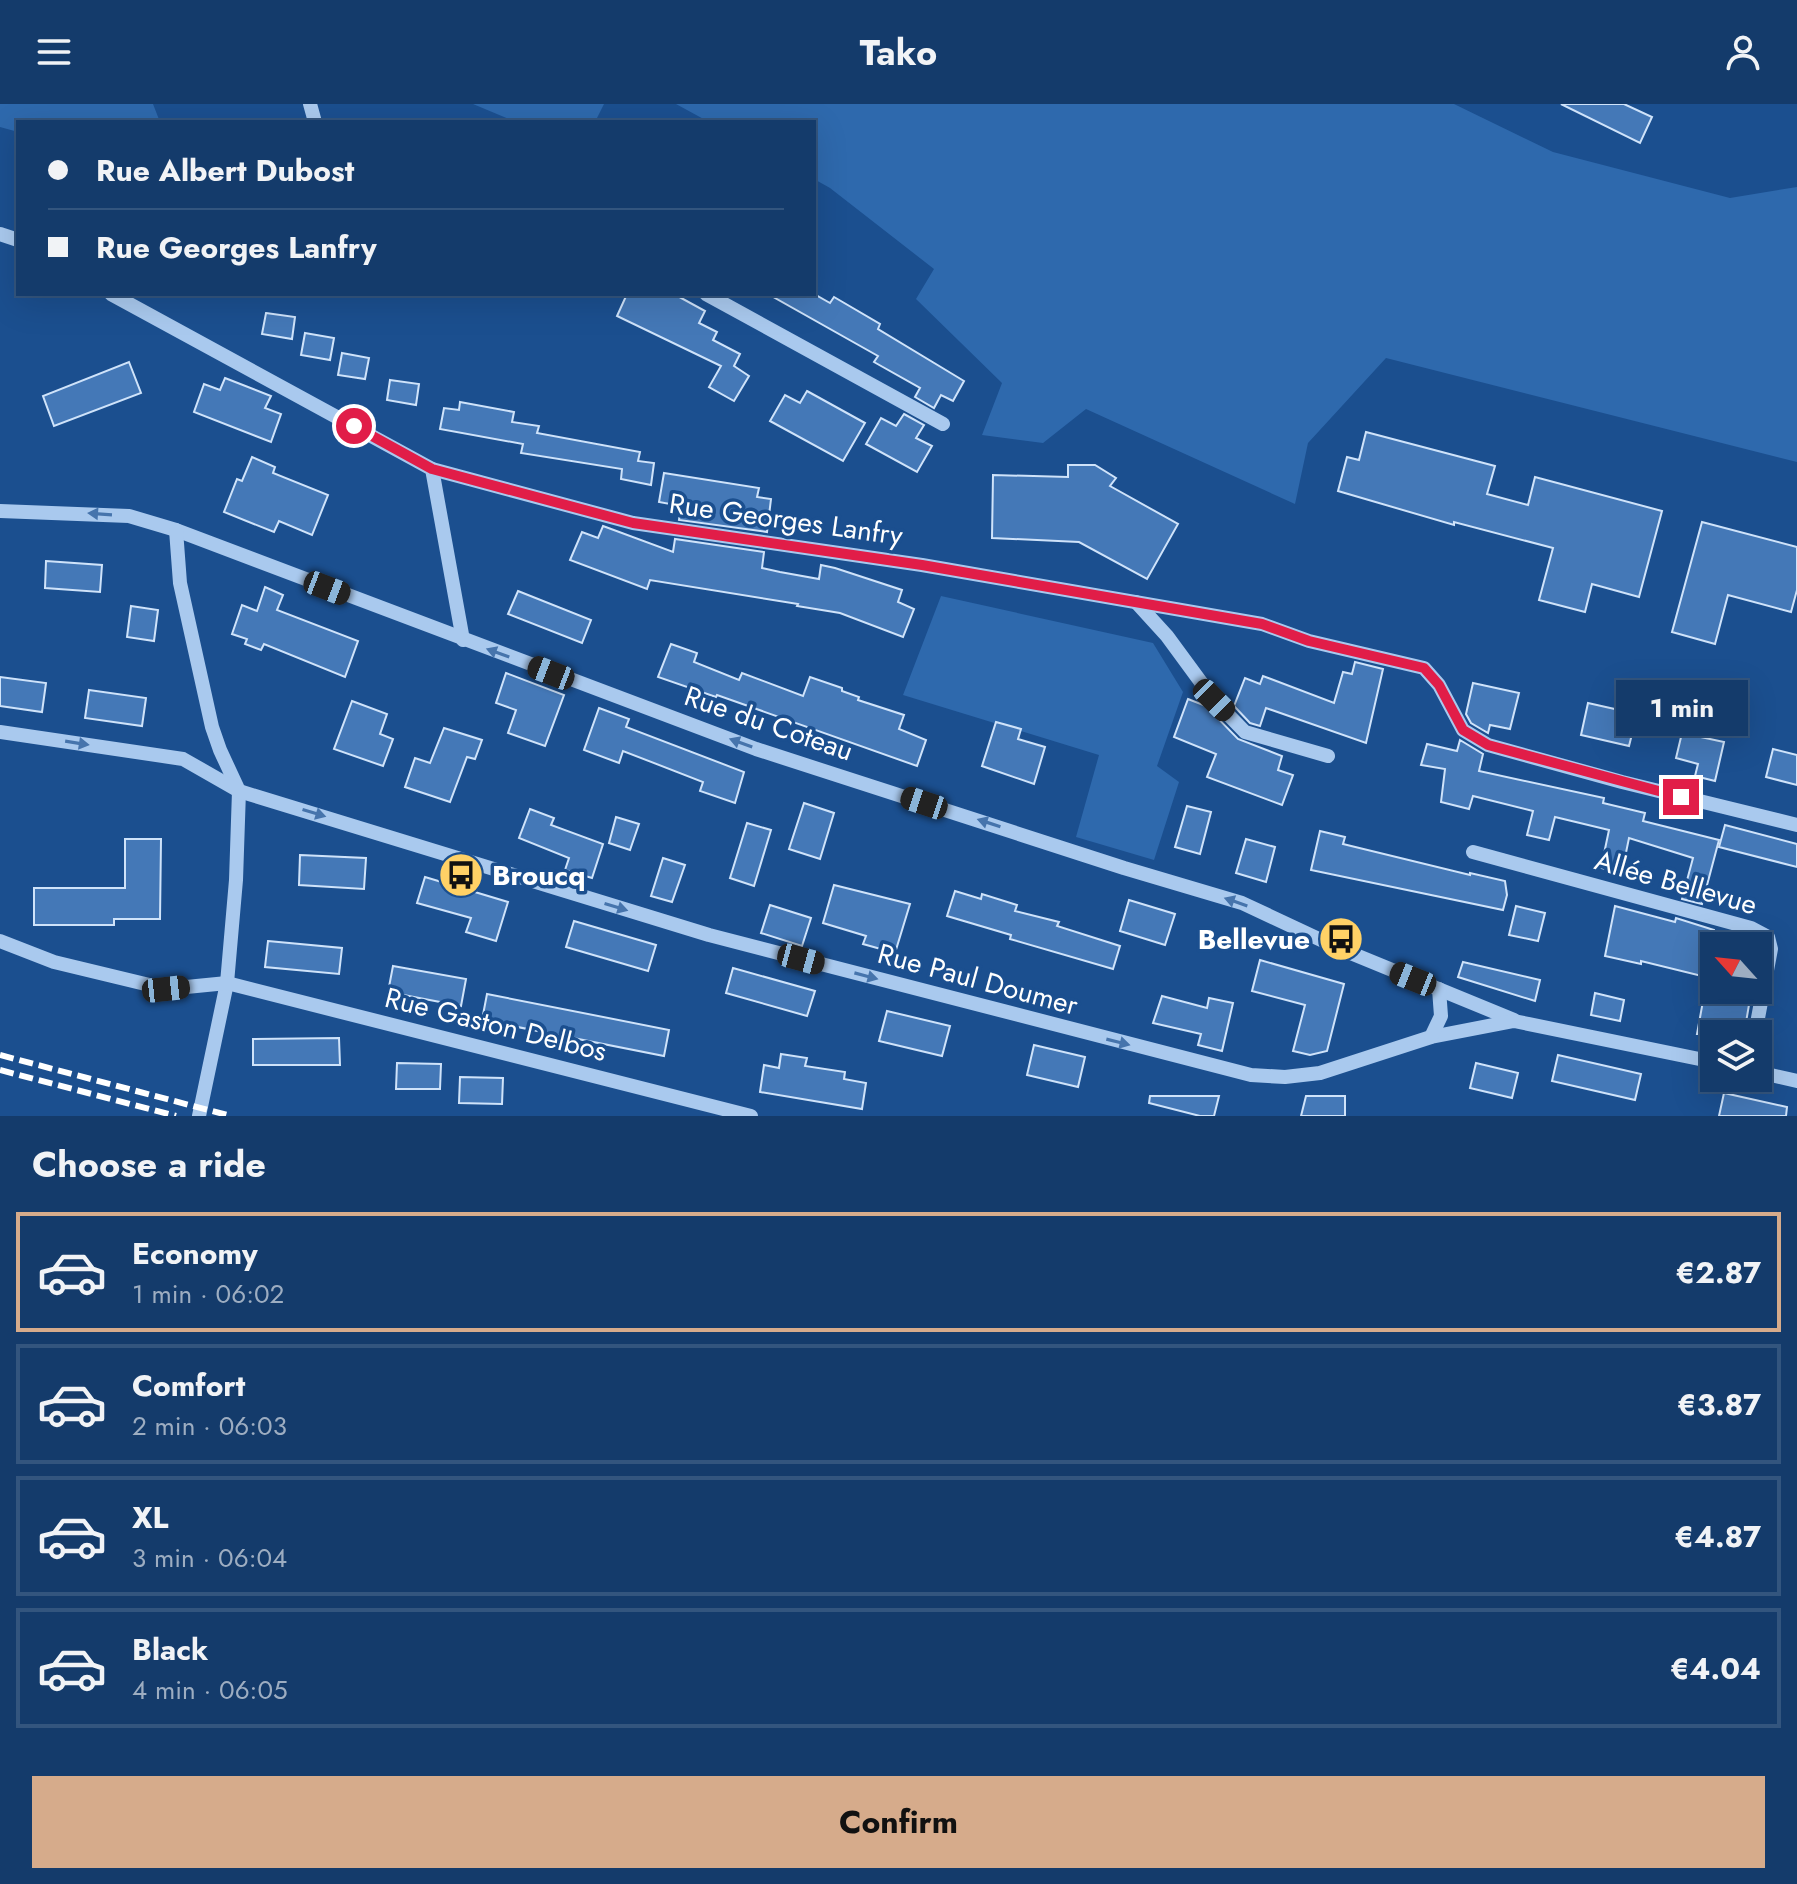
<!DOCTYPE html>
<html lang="en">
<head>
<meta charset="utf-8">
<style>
  :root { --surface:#143b6b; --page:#214673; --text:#f1f3f6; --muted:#9dadc1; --line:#33557e; --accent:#d6ab8b }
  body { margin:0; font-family:Jost,sans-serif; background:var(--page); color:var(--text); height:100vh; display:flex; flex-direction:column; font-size:30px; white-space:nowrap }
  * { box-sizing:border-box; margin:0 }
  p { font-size:26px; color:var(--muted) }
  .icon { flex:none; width:44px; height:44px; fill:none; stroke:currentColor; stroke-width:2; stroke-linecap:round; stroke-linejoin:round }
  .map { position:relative; height:1012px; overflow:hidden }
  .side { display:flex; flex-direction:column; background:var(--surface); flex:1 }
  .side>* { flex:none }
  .guide { position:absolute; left:16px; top:16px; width:800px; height:176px; border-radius:0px; box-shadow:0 8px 32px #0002,0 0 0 2px var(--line); display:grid; align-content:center; height:176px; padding:0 32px; background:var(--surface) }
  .needle { width:52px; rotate:297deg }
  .fabs { position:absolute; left:1700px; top:828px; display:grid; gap:16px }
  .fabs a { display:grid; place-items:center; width:72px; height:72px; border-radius:0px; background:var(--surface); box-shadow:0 8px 32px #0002,0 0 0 2px var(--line); font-size:40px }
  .end { position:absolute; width:36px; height:36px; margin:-18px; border:10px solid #e11d48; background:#fff; box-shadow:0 0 0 4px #fff }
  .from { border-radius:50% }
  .bubble { position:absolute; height:56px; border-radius:0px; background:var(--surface); box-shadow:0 8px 32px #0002,0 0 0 2px var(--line); font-size:26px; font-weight:700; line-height:56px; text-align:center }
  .car { position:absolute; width:24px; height:48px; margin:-24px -12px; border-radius:10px; box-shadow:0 0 6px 2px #0007; background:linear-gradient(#222 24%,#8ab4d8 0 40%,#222 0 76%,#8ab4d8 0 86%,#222 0) }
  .guide b { display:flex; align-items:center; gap:28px; height:76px; font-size:30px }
  .guide b+b { border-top:2px solid var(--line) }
  .guide i { width:20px; height:20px; background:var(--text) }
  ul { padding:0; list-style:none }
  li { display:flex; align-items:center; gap:24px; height:120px; margin:0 16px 12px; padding:0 16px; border:4px solid var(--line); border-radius:0px }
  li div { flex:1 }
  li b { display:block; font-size:30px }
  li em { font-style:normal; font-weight:700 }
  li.selected { border-color:var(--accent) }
  li>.icon { width:72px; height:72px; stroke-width:1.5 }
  h2 { padding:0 32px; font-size:36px; line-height:96px }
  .primary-button { display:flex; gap:16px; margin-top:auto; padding:16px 32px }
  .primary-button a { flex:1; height:92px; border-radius:0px; background:var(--accent); color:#111; font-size:32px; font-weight:700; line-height:92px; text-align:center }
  header { display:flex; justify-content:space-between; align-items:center; height:104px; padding:0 32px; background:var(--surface); font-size:36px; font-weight:700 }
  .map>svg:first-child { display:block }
  .green { fill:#2e69ad }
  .building { fill:#4478b7; stroke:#cfe3fa; stroke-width:2 }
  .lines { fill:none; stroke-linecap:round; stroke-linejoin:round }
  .minor { stroke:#a9c9ee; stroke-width:14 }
  .rail { stroke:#fff; stroke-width:6; stroke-dasharray:14 6; stroke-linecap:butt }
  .oneway { fill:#4674ac }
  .route { stroke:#e11d48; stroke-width:10 }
  .labels { text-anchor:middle; stroke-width:7; stroke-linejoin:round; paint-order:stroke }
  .street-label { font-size:28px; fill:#fff; stroke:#1b4f8f }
  .poi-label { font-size:28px; font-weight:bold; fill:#fff; stroke:#1b4f8f; text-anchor:start }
</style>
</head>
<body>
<header><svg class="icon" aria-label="menu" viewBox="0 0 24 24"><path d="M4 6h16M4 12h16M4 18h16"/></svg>Tako<svg class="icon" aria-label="person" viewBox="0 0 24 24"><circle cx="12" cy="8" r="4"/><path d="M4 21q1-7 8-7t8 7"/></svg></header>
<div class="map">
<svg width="1797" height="1012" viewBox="0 0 1797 1012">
  <rect width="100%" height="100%" fill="#1b4f8f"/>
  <g class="green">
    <polygon points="0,0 153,0 160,18 18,18 18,28 0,23"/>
    <polygon points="473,0 604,0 595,18 516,18"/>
    <polygon points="676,0 1454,0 1553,48 1730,94 1797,83 1797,358 1386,254 1308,339 1295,400 1086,305 1043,339 982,331 1002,279 916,195 934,165 830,84 814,75 814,18 709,18"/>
    <polygon points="941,492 1153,539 1183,588 1157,662 1179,678 1154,756 1076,733 1099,651 903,591"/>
  </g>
  <g class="building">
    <polygon points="1561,0 1624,0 1652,13 1640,39"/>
    <polygon points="627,190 674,190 705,207 699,219 717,228 713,236 740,250 734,262 749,272 734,297 709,283 721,262 617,212"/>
    <polygon points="768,190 814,190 830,199 834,193 880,220 878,225 964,277 953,297 941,291 934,304 915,293 920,284 874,258 878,252"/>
    <polygon points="266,209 295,213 292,235 262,230"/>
    <polygon points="305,229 334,234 330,256 301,251"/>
    <polygon points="342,249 369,254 365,275 338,271"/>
    <polygon points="129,258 141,289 54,322 43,292"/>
    <polygon points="225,274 271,292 265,304 281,310 271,338 194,308 204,280 220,286"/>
    <polygon points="390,276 419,280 416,301 387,296"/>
    <polygon points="807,287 865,319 843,357 770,317 785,291 800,299"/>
    <polygon points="460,298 514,308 512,318 539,322 537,329 640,348 638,357 654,359 651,381 621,375 622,365 521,349 523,340 440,325 444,304 459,306"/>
    <polygon points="904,310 924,321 916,334 932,342 917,368 866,340 881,314 896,322"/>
    <polygon points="1366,328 1495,362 1487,390 1528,401 1535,373 1662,407 1639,493 1592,480 1585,508 1539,496 1553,444 1454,418 1454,421 1338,387 1347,353 1359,356"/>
    <polygon points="252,353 275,363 273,369 328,391 312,431 279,417 274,428 224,408 237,375 242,377"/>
    <polygon points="1068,361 1095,361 1116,374 1110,382 1178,420 1147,475 1079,438 992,434 993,371 1068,373"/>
    <polygon points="664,369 759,384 757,393 771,395 767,428 679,416 681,402 659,398"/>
    <polygon points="1702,418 1797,443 1797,486 1791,508 1728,491 1715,540 1672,528"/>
    <polygon points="603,422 673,448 675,435 764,448 762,464 780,468 819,475 821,461 835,464 902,486 898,498 914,505 903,533 840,509 797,502 798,500 650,476 647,485 570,456 582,428 598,434"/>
    <polygon points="46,457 102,461 100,488 45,484"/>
    <polygon points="265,483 283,491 277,506 358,537 345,573 264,540 261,546 245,540 247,535 232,530 242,501 257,507"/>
    <polygon points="518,487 591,516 582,539 508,510"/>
    <polygon points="131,502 158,506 154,537 127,533"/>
    <polygon points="671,540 697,549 694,558 739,576 742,569 803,592 810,573 842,584 842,587 859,593 858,596 904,611 899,625 926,636 917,662 717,591 716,593 658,573"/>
    <polygon points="1355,558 1383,565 1366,639 1266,604 1260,622 1250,619 1234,602 1245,574 1260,580 1263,572 1334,599 1343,568 1352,570"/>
    <polygon points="506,569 564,591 545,642 508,629 516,606 496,599"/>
    <polygon points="0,573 46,579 42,608 0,602"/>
    <polygon points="1473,579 1519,589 1510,625 1490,621 1488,629 1471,619 1466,610"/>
    <polygon points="89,586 146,594 142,622 85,614"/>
    <polygon points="1188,595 1206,602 1238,635 1282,652 1278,666 1293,671 1282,701 1207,673 1216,650 1174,633"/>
    <polygon points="352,597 387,610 380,630 393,635 383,662 334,645"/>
    <polygon points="1588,599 1637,610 1629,642 1581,631"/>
    <polygon points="599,604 629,615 626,623 744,668 735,699 700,687 703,678 623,647 619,659 584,646"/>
    <polygon points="996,618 1021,625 1018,635 1045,643 1034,680 982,662"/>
    <polygon points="444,624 482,636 475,655 467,653 450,698 405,683 415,654 430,659"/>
    <polygon points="1682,629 1724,638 1715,677 1695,672 1698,660 1676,654"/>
    <polygon points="1460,636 1483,650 1479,667 1604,694 1603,699 1645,709 1643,717 1719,736 1702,800 1682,795 1693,754 1629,734 1622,768 1601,764 1609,726 1555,713 1549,736 1527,731 1533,707 1473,692 1469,705 1441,698 1445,665 1421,661 1427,640 1457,647"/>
    <polygon points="1773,645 1797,651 1797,681 1766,673"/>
    <polygon points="804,699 834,709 820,755 789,745"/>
    <polygon points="1187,702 1211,708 1200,750 1175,743"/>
    <polygon points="530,705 554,714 551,721 603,740 592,774 565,766 569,754 519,734"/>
    <polygon points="616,713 639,720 630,746 609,739"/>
    <polygon points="747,719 771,726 754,782 730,774"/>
    <polygon points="1725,721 1797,740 1797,763 1719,743"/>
    <polygon points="1320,727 1345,733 1343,740 1470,771 1470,769 1505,777 1507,791 1503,806 1311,766"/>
    <polygon points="125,735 161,735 160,815 114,815 114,821 34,821 34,784 125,784"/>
    <polygon points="1246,735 1275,743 1266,778 1236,769"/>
    <polygon points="300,751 366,754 364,785 299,781"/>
    <polygon points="663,754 685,761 672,798 651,792"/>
    <polygon points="425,773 508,798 496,837 466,828 471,814 417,799"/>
    <polygon points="834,781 910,800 895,849 863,840 866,832 823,819"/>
    <polygon points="955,787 981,795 982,790 1017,801 1015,807 1059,818 1057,822 1120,842 1113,865 1010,835 1011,831 947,812"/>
    <polygon points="1129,796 1175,810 1165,841 1120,827"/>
    <polygon points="770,801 811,814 802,842 761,829"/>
    <polygon points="1516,802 1545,809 1538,837 1509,831"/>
    <polygon points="1615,802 1675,818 1676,814 1714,826 1714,875 1641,857 1641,860 1605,852"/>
    <polygon points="574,817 656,841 648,867 566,843"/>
    <polygon points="268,837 342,844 339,870 265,863"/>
    <polygon points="1260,856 1344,880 1327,947 1310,951 1293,947 1305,901 1252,887"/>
    <polygon points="1463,858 1540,876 1535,897 1458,873"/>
    <polygon points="393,862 466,875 461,902 388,888"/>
    <polygon points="733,864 815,887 807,912 726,889"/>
    <polygon points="1705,886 1725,886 1724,891 1750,895 1744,930 1697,930"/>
    <polygon points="1595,889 1624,896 1620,917 1591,911"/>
    <polygon points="487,890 669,926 664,952 482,916"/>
    <polygon points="1162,892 1207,904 1209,894 1233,899 1222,947 1198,941 1201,930 1153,919"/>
    <polygon points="887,907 950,922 942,952 879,937"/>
    <polygon points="339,934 340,961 253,961 253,935"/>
    <polygon points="1034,941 1085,953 1078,983 1027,971"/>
    <polygon points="781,950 807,954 805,962 845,968 844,975 866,979 862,1005 760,988 764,961 779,964"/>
    <polygon points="1558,951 1641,970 1635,996 1552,977"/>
    <polygon points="397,959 441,960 440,985 396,985"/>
    <polygon points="1476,959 1518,969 1512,994 1470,984"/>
    <polygon points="460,973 503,974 502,1000 459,999"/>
    <polygon points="1724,989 1787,1003 1786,1012 1719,1012"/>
    <polygon points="1150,992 1219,992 1214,1012 1200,1012 1149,999"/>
    <polygon points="1306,992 1345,992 1345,1012 1301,1012"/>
  </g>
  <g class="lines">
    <g class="minor">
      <polyline points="310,0 315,18"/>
      <polyline points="0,130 18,136"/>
      <polyline points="111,190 432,365 463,536"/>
      <polyline points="706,190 943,320"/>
      <polyline points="432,365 633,419 922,461 1262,520 1309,537 1424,564 1439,581 1463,626 1488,641 1622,678 1797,721"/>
      <polyline points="0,407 129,412 176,426 756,645 1124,764 1242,799 1336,843 1514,916"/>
      <polyline points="176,426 180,479 212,623 220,646 239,687 236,776 227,879 199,1012"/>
      <polyline points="1136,498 1167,532 1214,596 1245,628 1328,652"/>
      <polyline points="0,628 183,655 239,687 709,831 1251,971 1285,973 1320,969 1431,933 1514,917 1714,958"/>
      <polyline points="1473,748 1751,824 1768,833 1771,845 1755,930"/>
      <polyline points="0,837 54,858 166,885 227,879 751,1012"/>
      <polyline points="1431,933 1441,912 1439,885"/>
      <polyline points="1758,968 1797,977"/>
    </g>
    <g class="rail">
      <polyline points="0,951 231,1012"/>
      <polyline points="0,966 176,1012"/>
    </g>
  </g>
  <defs><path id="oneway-solid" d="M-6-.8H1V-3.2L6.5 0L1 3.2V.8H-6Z" transform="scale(2)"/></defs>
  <g class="oneway">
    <use href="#oneway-solid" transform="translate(100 410) rotate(-176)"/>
    <use href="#oneway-solid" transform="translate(498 549) rotate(-160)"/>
    <use href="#oneway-solid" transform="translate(77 639) rotate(9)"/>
    <use href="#oneway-solid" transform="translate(741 639) rotate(-160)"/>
    <use href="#oneway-solid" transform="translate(314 709) rotate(17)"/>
    <use href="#oneway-solid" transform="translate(989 719) rotate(-162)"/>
    <use href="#oneway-solid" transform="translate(1236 798) rotate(-161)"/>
    <use href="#oneway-solid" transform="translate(616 803) rotate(17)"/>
    <use href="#oneway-solid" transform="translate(866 872) rotate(15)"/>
    <use href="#oneway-solid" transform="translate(1118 938) rotate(14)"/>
  </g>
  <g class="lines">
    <polyline class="route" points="354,322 432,365 633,419 922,461 1262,520 1309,537 1424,564 1439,581 1463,626 1488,641 1681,693"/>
  </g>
  <defs>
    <g id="bus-disc" transform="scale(2.3)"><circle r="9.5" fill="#ffd166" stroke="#1b4f8f"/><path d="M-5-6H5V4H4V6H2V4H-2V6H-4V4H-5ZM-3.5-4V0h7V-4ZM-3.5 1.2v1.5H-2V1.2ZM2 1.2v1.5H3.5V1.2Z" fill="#111"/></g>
  </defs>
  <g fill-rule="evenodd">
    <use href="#bus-disc" x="461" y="771"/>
    <use href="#bus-disc" x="1341" y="835"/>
  </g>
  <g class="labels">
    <g class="street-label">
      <text transform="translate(786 415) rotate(8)" y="10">Rue Georges Lanfry</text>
      <text transform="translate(769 619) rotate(19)" y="10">Rue du Coteau</text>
      <text transform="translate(1676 778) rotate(16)" y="10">Allée Bellevue</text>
      <text transform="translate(978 875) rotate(15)" y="10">Rue Paul Doumer</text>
      <text transform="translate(496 920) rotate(14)" y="10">Rue Gaston Delbos</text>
    </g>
    <g class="poi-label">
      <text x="492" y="781">Broucq</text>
      <text x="1310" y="845" text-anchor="end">Bellevue</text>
    </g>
  </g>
</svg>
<div class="fabs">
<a><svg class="needle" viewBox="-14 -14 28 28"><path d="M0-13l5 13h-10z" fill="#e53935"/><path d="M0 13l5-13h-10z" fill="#9dadc1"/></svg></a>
<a><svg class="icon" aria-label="layers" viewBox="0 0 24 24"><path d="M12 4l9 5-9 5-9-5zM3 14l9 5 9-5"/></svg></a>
</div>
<i class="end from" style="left:354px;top:322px"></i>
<i class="end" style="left:1681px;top:693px"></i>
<div class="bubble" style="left:1616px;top:576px;width:132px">1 min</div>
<i class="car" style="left:327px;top:484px;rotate:111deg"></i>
<i class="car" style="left:551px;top:569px;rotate:291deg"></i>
<i class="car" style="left:1214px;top:596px;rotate:135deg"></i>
<i class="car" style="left:924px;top:699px;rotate:288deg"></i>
<i class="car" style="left:801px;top:855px;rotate:105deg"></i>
<i class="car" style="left:1413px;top:875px;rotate:292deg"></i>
<i class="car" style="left:166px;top:885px;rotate:84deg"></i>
<div class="guide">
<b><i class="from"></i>Rue Albert Dubost</b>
<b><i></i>Rue Georges Lanfry</b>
</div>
</div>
<section class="side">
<h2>Choose a ride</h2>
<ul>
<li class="selected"><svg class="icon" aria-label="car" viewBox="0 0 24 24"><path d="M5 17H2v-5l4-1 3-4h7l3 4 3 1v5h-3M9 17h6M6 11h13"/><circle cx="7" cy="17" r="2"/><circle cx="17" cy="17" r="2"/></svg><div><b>Economy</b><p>1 min · 06:02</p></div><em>€2.87</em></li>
<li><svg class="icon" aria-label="car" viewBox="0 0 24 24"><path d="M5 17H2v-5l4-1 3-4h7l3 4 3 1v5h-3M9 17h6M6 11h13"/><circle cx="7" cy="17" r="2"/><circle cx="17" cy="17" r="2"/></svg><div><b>Comfort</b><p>2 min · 06:03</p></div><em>€3.87</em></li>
<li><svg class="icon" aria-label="car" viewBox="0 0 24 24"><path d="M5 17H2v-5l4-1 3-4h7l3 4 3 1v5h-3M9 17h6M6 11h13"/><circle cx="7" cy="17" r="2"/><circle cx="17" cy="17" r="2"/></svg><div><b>XL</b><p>3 min · 06:04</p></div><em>€4.87</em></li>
<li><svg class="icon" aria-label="car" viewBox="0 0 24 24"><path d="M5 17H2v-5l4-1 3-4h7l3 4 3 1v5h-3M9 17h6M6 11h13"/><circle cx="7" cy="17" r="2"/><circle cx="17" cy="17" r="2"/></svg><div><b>Black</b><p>4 min · 06:05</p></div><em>€4.04</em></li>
</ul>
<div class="primary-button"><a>Confirm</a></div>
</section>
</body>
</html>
